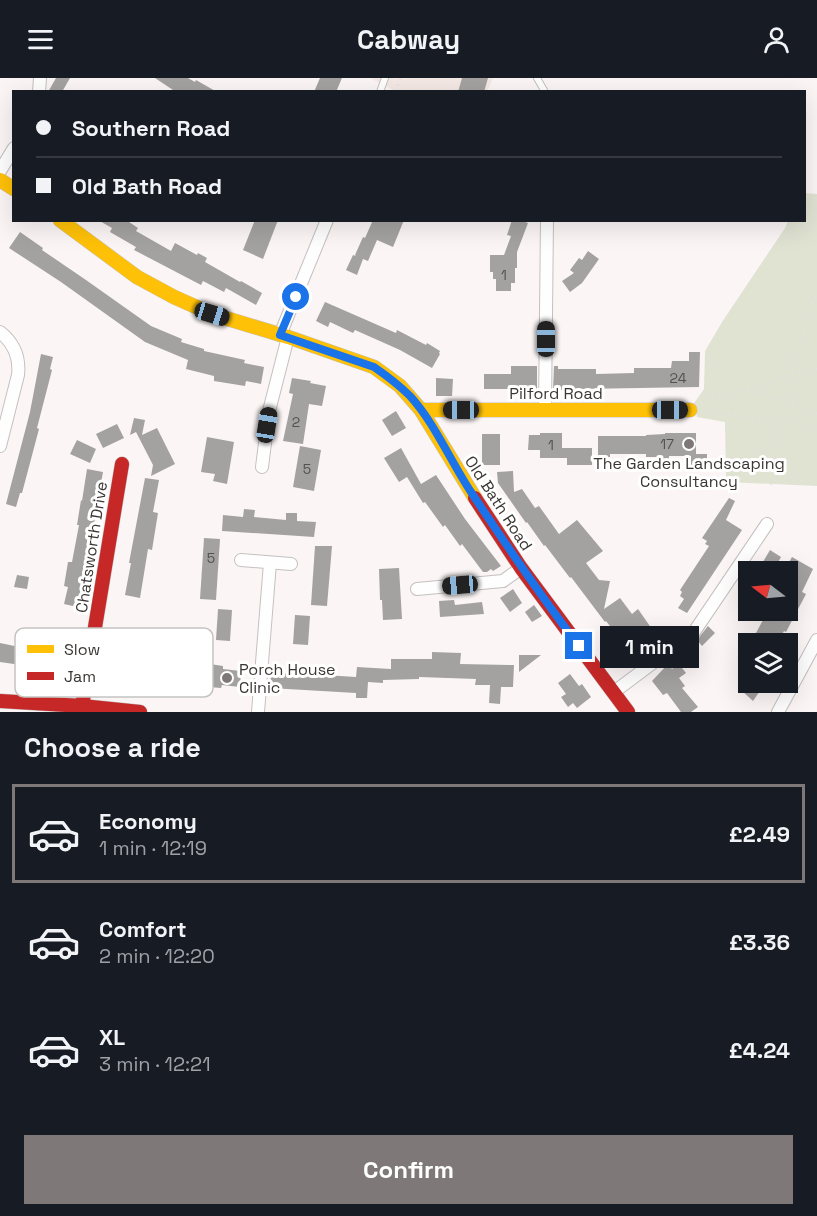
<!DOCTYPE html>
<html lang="en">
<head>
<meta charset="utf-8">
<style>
  :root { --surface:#171b24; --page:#242831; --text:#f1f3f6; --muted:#9ea1a6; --line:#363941; --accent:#7e7978 }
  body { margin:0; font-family:"Space Grotesk",sans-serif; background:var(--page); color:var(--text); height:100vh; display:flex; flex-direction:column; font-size:22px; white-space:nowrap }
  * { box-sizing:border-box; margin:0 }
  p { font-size:20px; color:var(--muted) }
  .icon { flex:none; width:33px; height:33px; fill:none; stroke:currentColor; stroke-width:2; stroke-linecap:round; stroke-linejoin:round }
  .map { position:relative; height:634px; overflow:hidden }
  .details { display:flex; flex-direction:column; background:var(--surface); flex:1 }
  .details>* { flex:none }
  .guide { position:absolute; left:12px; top:12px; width:794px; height:132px; border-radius:0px; box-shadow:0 6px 24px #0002; display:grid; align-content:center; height:132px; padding:0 24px; background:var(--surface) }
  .needle { width:39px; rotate:286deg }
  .buttons { position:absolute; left:738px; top:483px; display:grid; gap:12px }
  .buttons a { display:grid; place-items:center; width:60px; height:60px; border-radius:0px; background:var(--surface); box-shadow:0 6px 24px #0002; font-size:30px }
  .end { position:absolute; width:27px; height:27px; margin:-14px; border:8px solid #1a73e8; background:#fff; box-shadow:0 0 0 3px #fff }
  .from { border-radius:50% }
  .bubble { position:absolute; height:42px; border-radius:0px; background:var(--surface); box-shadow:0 6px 24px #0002; font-size:20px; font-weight:700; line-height:42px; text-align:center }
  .car { position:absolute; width:18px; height:36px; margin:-18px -9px; border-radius:8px; box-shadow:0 0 4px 2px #0007; background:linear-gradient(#222 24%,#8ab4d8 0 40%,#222 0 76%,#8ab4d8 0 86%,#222 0) }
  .guide b { display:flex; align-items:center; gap:21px; height:57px; font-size:22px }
  .guide b+b { border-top:2px solid var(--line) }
  .guide i { width:15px; height:15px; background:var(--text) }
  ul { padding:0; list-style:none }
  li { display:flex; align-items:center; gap:18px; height:99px; margin:0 12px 9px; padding:0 12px; border:3px solid transparent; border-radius:0px }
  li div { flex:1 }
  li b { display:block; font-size:22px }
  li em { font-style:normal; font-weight:700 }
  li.current { border-color:var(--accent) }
  li>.icon { width:54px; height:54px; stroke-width:1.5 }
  h2 { padding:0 24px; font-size:27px; line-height:72px }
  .primary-button { display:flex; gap:12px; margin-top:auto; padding:12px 24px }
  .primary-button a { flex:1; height:69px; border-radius:0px; background:var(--accent); color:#fff; font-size:24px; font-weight:700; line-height:69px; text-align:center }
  header { display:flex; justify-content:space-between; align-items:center; height:78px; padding:0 24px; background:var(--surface); font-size:27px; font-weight:700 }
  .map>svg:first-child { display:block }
  .built { fill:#f4e9e4 }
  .green { fill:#e0e3d2 }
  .building { fill:#a4a1a1 }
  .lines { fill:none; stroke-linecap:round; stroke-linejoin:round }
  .lane-casing { stroke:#c4c0bf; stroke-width:8 }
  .street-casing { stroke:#c4c0bf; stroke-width:14 }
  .slow-casing { stroke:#c4c0bf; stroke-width:15 }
  .jam-casing { stroke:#c4c0bf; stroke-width:15 }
  .path { stroke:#e4e2e1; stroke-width:2; stroke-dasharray:1.5 4.5; stroke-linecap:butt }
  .lane { stroke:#fefefe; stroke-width:6 }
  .street { stroke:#fefefe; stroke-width:12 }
  .slow { stroke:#ffc107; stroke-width:14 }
  .jam { stroke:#c62828; stroke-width:14 }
  .route { stroke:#1a73e8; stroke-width:8 }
  .poi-dot { fill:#7e7978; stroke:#fff; stroke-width:2 }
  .labels { text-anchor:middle; stroke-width:6; stroke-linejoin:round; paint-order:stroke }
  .number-label { font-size:14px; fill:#54514f }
  .street-label { font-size:16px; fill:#3a3634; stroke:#fff }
  .poi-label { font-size:16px; fill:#3a3634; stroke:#fff }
  .key { fill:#fff; stroke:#c4c3c2; stroke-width:1.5 }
  .key-label { font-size:16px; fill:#3a3634 }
</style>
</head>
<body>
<header><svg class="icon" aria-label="menu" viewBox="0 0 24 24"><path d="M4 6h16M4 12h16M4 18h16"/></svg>Cabway<svg class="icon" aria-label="person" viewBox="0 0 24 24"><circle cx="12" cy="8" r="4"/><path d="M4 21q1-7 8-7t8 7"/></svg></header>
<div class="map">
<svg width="817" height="634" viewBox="0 0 817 634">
  <rect width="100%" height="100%" fill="#fbf6f5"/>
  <polygon class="built" points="370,0 493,0 487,14 395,13"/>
  <polygon class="green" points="804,115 817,116 817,408 726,404 725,344 697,339 694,325 704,311 705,273 722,244 785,150 788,143 804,142"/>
  <g class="building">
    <polygon points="56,0 70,0 62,14 48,14"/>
    <polygon points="155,0 188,0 195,4 196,2 217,14 176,14"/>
    <polygon points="320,0 342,0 336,14 314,14"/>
    <polygon points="462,0 488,0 484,14 458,14"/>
    <polygon points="98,142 126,142 138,150 136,153 171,173 175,165 197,177 198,175 207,180 205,184 240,204 241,203 262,215 256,227 226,210 224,214 203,203 201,207 134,172 136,169 110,154 112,150"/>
    <polygon points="255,142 278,142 263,181 243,172"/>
    <polygon points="373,142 404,142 393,169 377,162 368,183 363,181 357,197 346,192 353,177 356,178 355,177 363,159 365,160"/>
    <polygon points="512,142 520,142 528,145 517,174 517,190 515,190 515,205 511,205 511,213 496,213 496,201 493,201 493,194 490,194 490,177 504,177 511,158 507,157"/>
    <polygon points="20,154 43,170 42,172 86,202 151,248 182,261 181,264 204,271 204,273 245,282 244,285 264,289 261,306 246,303 245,308 214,303 214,298 186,291 188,282 145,264 61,204 9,170"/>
    <polygon points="588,173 599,181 582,205 570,214 562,203 574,195 570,192 579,180 582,182"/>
    <polygon points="325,224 396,255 397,252 426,267 427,265 440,273 439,275 440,276 432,290 400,272 355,252 353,255 330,244 328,249 316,243"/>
    <polygon points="689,274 700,274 699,309 580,311 580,312 553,312 554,288 558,288 558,291 596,291 596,296 634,295 634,290 671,290 672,283 689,283"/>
    <polygon points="41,276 53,279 50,291 52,292 37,350 39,351 22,415 20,415 16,429 6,426 30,334"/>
    <polygon points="511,288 537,288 537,311 484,311 484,296 511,296"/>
    <polygon points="292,300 311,303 310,305 326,308 322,328 309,326 303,366 283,363 293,316 289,315"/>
    <polygon points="436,300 453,301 452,318 436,318"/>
    <polygon points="396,333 406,350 392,358 382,342"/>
    <polygon points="134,340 145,342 142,357 157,350 175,386 151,398 153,387 136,354 130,357"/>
    <polygon points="117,346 124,360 103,370 96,356"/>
    <polygon points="540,355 562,355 562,370 592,370 592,387 567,387 567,380 540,380 540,372 528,372 529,357 540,357"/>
    <polygon points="665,355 696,355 696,376 707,376 707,387 691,387 691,378 669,378 669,382 660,381 660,379 646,379 646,376 610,376 610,379 598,379 598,358 646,358 646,357 665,356"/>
    <rect x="482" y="356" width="18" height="31"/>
    <polygon points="207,359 234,364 227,406 213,403 215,396 201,394"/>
    <polygon points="77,362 96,371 90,385 70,376"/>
    <polygon points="300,368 321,372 314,413 293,409"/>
    <polygon points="401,370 421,406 436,397 465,441 501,488 493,493 491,491 487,494 483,494 462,466 460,468 445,447 443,449 425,424 423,425 407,399 399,404 384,380"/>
    <polygon points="87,391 103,394 88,480 77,529 64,526 68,509 64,508 68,484 72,484 79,447 77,447 81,422 82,423"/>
    <polygon points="513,393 514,414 522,411 535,430 539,428 559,456 577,442 603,473 586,485 599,502 610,503 604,531 620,520 632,536 638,531 661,564 655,569 657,571 642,583 637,586 624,568 625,567 606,543 605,544 571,499 570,500 545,467 544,468 527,444 526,445 498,405 497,394"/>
    <polygon points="145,400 159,402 153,434 158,435 152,472 148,471 140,520 125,517 131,485 129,485"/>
    <polygon points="729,420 735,423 726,442 742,452 687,535 678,530 684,521 680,518 682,514 680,512 709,468 705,466 707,463 702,460"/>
    <polygon points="244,431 255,432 254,439 286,442 286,435 297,435 297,443 316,444 314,459 222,453 223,437 243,439"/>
    <polygon points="204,460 220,461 216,522 200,521"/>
    <polygon points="315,468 332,468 327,528 311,527"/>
    <polygon points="770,472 781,479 773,494 767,494 760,489"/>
    <polygon points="792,479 813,491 802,514 806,516 786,554 784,553 777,566 750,566 763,542 745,532 788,532 788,507 793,496 785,491"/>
    <polygon points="399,490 402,541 383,542 382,522 380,522 379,491"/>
    <polygon points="17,497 29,499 27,511 14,509"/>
    <polygon points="513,511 522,525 510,534 500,520"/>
    <polygon points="454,522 455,527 482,524 484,536 440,539 439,523"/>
    <polygon points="534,527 542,538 532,544 525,534"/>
    <polygon points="218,531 232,532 230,563 216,562"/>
    <polygon points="295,537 310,538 308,567 293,566"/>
    <polygon points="708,548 715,555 702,568 697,562"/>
    <polygon points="0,565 58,577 78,579 76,595 0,584"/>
    <polygon points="432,574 461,575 460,586 514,587 513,609 501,609 500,626 489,625 490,607 475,607 476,601 419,599 419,601 383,602 383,605 368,604 367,620 356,620 356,615 270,610 271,594 308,598 308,596 356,599 357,589 391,591 391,581 432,581"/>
    <polygon points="519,577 541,577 519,594"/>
    <polygon points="186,583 210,585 210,586 223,588 223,591 241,593 240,609 222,607 221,610 209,609 208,615 184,614 184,610 160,608 162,591 185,593"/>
    <polygon points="668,586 672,591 679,586 686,595 679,600 685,608 682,610 698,629 691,634 681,634 667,615 663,617 652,603"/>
    <polygon points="570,596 579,608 582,606 591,619 577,630 573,625 568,629 561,619 566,616 558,605"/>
    <polygon points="747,604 766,604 753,623 741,612"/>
  </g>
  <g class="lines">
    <g class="lane-casing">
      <g id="lane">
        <polyline points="537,0 545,14"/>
        <polyline points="380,14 385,0"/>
      </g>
    </g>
    <g class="street-casing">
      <g id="street">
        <polyline points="39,14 40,0"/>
        <polyline points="0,93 14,70"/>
        <path d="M0,254C14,265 20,279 18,297L0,368"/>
        <polyline points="280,257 327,142"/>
        <polyline points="545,331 547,142"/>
        <polyline points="262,389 269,333 288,259"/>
        <polyline points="241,482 291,486"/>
        <polyline points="417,511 503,503 521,490"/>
        <polyline points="614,614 694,554 767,446"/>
        <polyline points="258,634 270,485"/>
        <polyline points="778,634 817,562"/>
      </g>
    </g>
    <g class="slow-casing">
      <g id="slow">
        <polyline points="0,102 14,111"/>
        <polyline points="60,142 137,199 174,219 212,236 288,259 374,289 400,308 421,332 475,420"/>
        <polyline points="421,332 690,332"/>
      </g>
    </g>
    <g class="jam-casing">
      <g id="jam">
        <polyline points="475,420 521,490 628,634"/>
        <polyline points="0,623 82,628 140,634"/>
        <polyline points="82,628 122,386"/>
      </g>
    </g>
    <g class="path">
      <polyline points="395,13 401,0"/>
      <polyline points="789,298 793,324 791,345"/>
      <polyline points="780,301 796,277 803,262 805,246 809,229 817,217"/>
      <path d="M741,313C770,317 791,323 817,336"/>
      <polyline points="701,325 714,320 778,303 789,297 817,291"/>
      <polyline points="705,334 711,332 747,340 779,343 817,351"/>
      <path d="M760,342C785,358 798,387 770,407"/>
    </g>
    <use href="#lane" class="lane"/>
    <use href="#street" class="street"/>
    <use href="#slow" class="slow"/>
    <use href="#jam" class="jam"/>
  </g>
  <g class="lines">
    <path class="route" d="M296,219L280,257L374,289C387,298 399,307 410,318C434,344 451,384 471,414C506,467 541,518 579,568"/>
  </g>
  <g class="poi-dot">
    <circle cx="689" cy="366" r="6"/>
    <circle cx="227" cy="600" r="6"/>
  </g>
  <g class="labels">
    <g class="number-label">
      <text x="504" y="202">1</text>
      <text x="678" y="305">24</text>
      <text x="296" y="349">2</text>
      <text x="667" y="371">17</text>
      <text x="551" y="372">1</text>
      <text x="307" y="396">5</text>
      <text x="211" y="485">5</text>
    </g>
    <g class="street-label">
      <text x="556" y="321">Pilford Road</text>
      <text transform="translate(499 425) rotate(57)" y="6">Old Bath Road</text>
      <text transform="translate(91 469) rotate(-81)" y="6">Chatsworth Drive</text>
    </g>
    <g class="poi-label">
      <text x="689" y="391">The Garden Landscaping<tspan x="689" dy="18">Consultancy</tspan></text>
      <text x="239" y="597" text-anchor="start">Porch House<tspan x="239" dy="18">Clinic</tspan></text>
    </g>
  </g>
  <rect x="15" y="550" width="198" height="69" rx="9" class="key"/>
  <rect x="27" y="567" width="27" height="8" fill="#ffc107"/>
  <rect x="27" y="594" width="27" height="8" fill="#c62828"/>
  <g class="key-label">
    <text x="64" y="577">Slow</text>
    <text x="64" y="604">Jam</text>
  </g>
</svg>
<div class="buttons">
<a><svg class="needle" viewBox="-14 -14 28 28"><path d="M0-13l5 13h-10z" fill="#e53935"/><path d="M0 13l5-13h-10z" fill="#9ea1a6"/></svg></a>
<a><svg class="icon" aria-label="layers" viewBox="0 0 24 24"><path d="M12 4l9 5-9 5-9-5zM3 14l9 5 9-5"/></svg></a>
</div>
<i class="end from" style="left:296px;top:219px"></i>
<i class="end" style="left:579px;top:568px"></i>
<div class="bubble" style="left:600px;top:548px;width:99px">1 min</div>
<i class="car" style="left:212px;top:236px;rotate:107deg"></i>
<i class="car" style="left:546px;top:261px;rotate:0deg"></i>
<i class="car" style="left:461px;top:332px;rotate:270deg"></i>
<i class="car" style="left:670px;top:332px;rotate:90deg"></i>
<i class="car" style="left:267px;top:347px;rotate:9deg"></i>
<i class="car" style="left:460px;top:507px;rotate:265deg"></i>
<div class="guide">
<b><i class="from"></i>Southern Road</b>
<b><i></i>Old Bath Road</b>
</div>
</div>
<section class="details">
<h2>Choose a ride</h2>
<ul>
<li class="current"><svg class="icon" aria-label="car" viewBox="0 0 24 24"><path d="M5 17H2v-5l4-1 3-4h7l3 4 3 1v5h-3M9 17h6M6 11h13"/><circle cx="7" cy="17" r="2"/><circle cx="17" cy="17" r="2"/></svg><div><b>Economy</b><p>1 min · 12:19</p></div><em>£2.49</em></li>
<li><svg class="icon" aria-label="car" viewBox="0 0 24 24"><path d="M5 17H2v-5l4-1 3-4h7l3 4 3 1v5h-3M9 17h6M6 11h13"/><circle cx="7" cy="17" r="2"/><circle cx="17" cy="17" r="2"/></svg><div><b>Comfort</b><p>2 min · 12:20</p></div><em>£3.36</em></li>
<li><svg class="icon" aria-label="car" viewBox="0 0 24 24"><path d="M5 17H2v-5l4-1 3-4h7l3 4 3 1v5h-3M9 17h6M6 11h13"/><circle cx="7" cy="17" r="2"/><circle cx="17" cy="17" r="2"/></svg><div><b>XL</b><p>3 min · 12:21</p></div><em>£4.24</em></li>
</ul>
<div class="primary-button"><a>Confirm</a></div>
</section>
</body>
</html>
